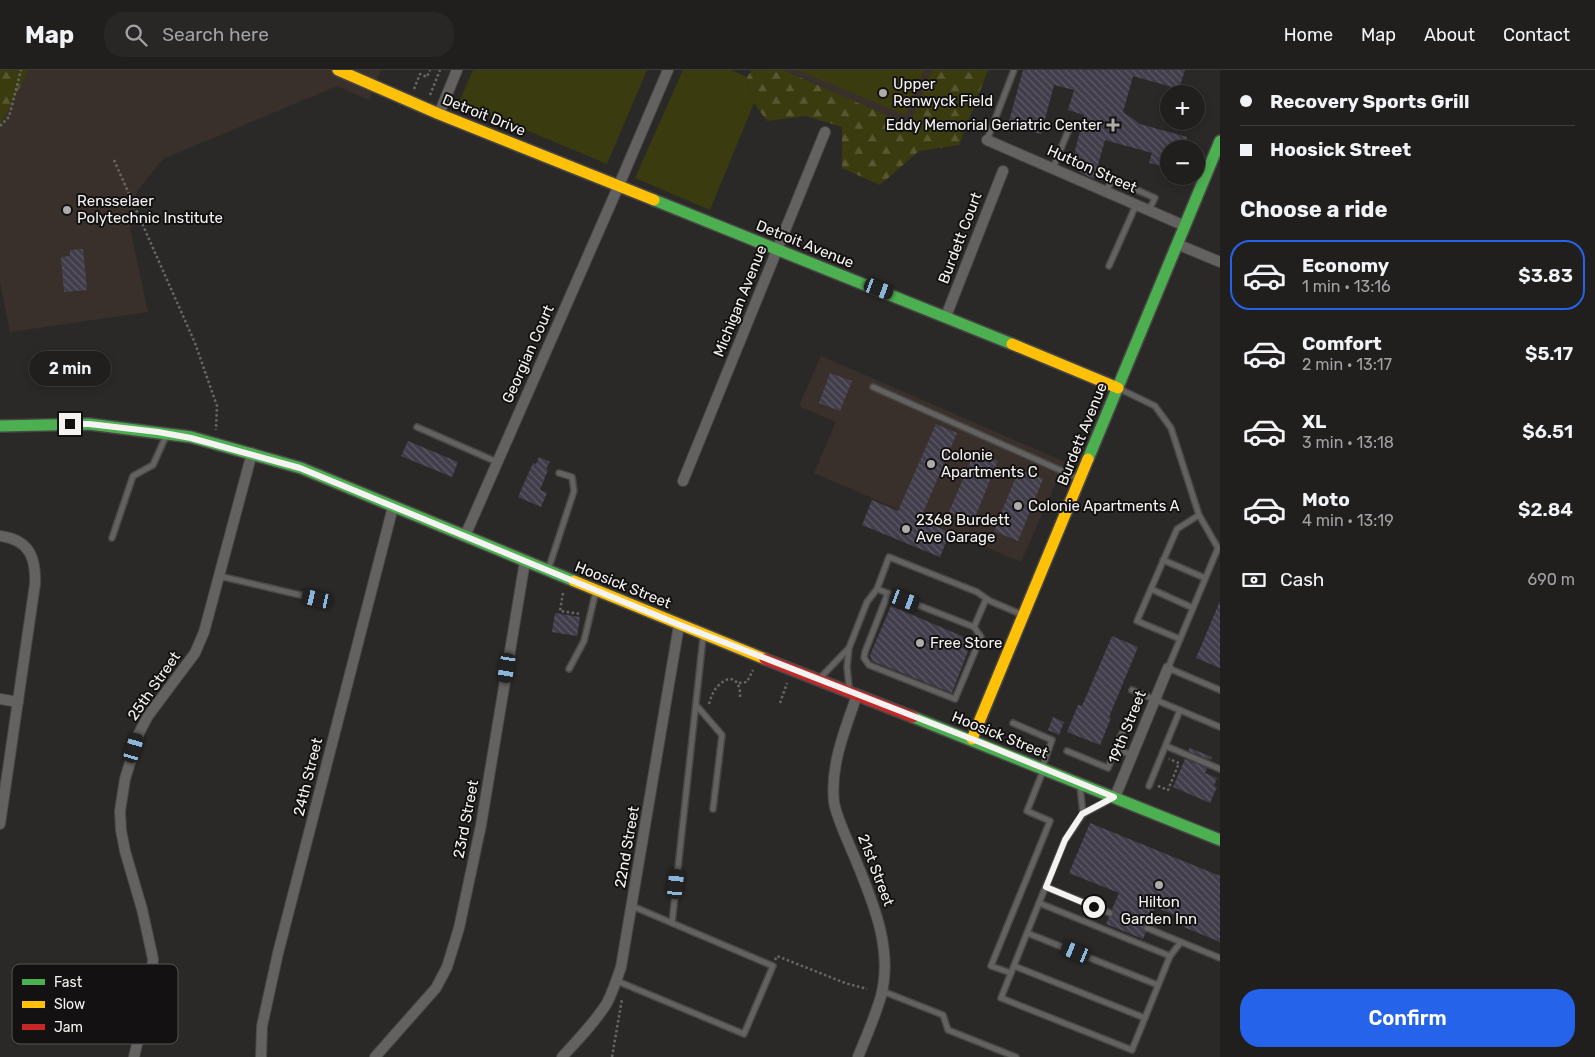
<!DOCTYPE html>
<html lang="en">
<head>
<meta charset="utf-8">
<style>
  :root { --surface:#201f1d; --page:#282726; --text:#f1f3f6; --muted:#a2a2a4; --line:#3d3d3b; --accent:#2563eb }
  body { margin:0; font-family:Rubik,sans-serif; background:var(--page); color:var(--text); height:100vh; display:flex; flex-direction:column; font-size:19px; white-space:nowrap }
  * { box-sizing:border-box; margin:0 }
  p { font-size:16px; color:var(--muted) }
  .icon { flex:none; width:28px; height:28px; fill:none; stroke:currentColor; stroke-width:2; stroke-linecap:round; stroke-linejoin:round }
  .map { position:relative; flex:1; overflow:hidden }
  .sheet { display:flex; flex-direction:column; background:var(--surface); width:375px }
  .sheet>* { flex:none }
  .hud { display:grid; align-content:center; height:110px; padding:0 20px; background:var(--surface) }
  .buttons { position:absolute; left:1160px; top:15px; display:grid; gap:10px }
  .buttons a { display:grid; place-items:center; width:45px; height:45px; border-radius:50%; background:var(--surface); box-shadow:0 2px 8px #0003,0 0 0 1px var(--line); font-size:25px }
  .end { position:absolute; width:22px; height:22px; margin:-11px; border:6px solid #f5f3f1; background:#111; box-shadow:0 0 0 2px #111 }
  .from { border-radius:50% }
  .bubble { position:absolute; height:35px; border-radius:18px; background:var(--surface); box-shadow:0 2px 8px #0003,0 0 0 1px var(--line); font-size:16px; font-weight:600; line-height:35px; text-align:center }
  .car { position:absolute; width:15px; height:30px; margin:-15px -8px; border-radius:6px; box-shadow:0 0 4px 1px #0007; background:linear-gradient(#222 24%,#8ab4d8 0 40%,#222 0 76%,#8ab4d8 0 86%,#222 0) }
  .hud b { display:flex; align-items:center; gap:18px; height:48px; font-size:19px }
  .hud b+b { border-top:1px solid var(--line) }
  .hud i { width:12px; height:12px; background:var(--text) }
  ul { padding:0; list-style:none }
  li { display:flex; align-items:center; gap:15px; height:70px; margin:0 10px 8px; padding:0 10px; border:2px solid transparent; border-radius:20px }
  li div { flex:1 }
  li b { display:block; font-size:19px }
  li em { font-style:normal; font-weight:600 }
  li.active { border-color:var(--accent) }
  li>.icon { width:45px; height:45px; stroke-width:1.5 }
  h2 { padding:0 20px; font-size:22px; line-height:60px }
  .pay { display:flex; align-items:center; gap:12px; height:55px; padding:0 20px; font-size:19px }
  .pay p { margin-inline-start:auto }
  .cta { display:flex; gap:10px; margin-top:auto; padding:10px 20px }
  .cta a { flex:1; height:58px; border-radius:20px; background:var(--accent); color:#fff; font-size:20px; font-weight:600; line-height:58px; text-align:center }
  header { display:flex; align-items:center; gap:30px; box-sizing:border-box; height:70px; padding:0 25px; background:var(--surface); border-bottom:1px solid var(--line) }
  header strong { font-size:24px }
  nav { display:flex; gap:28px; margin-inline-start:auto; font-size:18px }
  .search { width:350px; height:45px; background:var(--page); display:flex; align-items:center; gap:12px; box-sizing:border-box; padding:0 18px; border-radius:20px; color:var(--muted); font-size:19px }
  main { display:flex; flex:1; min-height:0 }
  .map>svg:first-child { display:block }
  .built { fill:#39302b }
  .grass { fill:#3a3b0e }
  .forest { fill:url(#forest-firs) }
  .building { fill:url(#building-back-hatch) }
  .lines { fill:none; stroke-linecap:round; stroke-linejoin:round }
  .lane-casing { stroke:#484746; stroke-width:8 }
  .street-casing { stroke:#484746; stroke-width:12 }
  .fast-casing { stroke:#484746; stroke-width:14 }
  .slow-casing { stroke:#484746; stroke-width:14 }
  .jam-casing { stroke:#484746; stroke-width:14 }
  .path { stroke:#676665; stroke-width:2.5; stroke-dasharray:2.5 2.5; stroke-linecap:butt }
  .lane { stroke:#646261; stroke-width:5 }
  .street { stroke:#646261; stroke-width:10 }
  .fast { stroke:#4caf50; stroke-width:11 }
  .slow { stroke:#ffc107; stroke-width:11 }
  .jam { stroke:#c62828; stroke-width:11 }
  .route { stroke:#f5f3f1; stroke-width:6 }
  .poi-dot { fill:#aeacaa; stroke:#131111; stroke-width:2 }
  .labels { text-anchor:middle; stroke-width:4; stroke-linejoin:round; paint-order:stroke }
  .poi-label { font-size:15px; fill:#f5f3f1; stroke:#131111; text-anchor:start }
  .street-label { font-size:15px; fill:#f5f3f1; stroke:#131111 }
  .key { fill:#131111; stroke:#575554; stroke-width:1 }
  .key-label { font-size:14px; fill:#f5f3f1 }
</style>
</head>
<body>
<header>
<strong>Map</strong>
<div class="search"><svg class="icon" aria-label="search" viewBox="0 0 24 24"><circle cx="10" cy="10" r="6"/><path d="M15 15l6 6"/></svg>Search here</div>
<nav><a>Home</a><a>Map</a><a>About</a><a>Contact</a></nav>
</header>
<main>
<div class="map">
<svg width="1220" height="987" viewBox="0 0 1220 987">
  <defs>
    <pattern id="forest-firs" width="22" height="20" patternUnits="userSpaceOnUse" patternTransform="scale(1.25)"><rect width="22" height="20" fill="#3a3b0e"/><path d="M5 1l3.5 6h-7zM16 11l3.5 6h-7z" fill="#575832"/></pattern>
    <pattern id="building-back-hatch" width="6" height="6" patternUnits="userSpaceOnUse" patternTransform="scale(1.25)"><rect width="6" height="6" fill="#423d4b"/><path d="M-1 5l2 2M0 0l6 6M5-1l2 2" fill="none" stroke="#5e5a65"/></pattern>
  </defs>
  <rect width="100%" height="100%" fill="#2b2927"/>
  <g class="built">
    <polygon points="29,0 381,0 369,30 337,16 163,89 137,121 130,159 148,242 10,262 0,212 0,55"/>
    <polygon points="783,0 932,0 909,55"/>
    <polygon points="821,286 1065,392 1021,492 814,403 836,352 799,336"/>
  </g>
  <g class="grass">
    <polygon points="473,0 647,0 607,94 459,32"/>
    <polygon points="683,0 731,0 747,7 754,33 710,140 635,108"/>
    <polygon points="797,0 924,0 905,45"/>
  </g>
  <g class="forest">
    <polygon points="0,0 29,0 0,55"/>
    <polygon points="752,0 783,0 909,55 932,0 988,0 959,75 919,81 880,115 842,98 842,57 806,46 767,51 754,33 747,7"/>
  </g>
  <g class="building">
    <polygon points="1023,0 1185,0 1179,19 1133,6 1123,42 1140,54 1187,67 1184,79 1169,79 1169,87 1162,96 1149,93 1152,83 1105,70 1094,109 1079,102 1080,99 1071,97 1084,45 1068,40 1074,20 1054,15 1041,64 1008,55"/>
    <polygon points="83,179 87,220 64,222 61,187 70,186 70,180"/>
    <polygon points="830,303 852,311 840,341 819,333"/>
    <polygon points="936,354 957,363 920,450 950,462 940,487 862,455 872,430 898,441"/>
    <polygon points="408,371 458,392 452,407 401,386"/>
    <polygon points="975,381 998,391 973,452 949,442"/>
    <polygon points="539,387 550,392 546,399 548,400 540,420 547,423 541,437 518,427 533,393 536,394"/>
    <polygon points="1019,399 1043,409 1018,471 994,461"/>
    <polygon points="1220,531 1220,598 1196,588"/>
    <polygon points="891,536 962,566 968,581 952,623 872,591 870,585"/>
    <polygon points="555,543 580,547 577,566 552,562"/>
    <polygon points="1112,566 1138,577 1109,647 1111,648 1100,675 1067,662 1078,635 1082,636"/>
    <polygon points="1053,647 1064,652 1059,665 1048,660"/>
    <polygon points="1190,678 1212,687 1211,690 1188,681"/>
    <polygon points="1185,689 1207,698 1205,703 1217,708 1214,716 1217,717 1210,733 1173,717"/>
    <polygon points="1090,753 1220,806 1220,872 1184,857 1187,850 1155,837 1149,854 1145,854 1143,857 1146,862 1143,869 1106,854 1109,847 1114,845 1114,842 1112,839 1119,823 1069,803"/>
  </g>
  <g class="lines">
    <g class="lane-casing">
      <g id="lane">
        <polyline points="987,70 1014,0"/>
        <polyline points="1053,98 1069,59"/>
        <polyline points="1106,122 1112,109 1155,128 1149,140"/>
        <polyline points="1109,196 1136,135"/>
        <polyline points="873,317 1078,408"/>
        <polyline points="1120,319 1155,336 1171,358 1199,445 1218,478 1168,598 1220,620"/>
        <polyline points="417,357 497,392"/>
        <polyline points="112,468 133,406 153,395 166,366"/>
        <polyline points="1163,490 1205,508"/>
        <polyline points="549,497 574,421 572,407 559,403"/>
        <polyline points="219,506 317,529"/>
        <polyline points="877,519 974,557 986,529"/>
        <polyline points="1151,519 1193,538"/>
        <polyline points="888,523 865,582 864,588 869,595 955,629 981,567 974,557"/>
        <polyline points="1180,569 1137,551 1177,459 1199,445"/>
        <polyline points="569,599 584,571 595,525"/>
        <polyline points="821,607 848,579"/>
        <polyline points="849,616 847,597 849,578 867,532 877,519 889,487 977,522 990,531 1023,545"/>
        <polyline points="1132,620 1220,657"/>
        <polyline points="696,635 722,665 713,739"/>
        <polyline points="1013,653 1052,670 1043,695"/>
        <polyline points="1166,676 1220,699"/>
        <polyline points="1116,679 1132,685"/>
        <polyline points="1067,681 1108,698 1122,663"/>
        <polyline points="1149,716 1180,640"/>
        <polyline points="1080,717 1083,744"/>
        <polyline points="1109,730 1083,744 1065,770 1039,833 1170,886 1181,872"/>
        <polyline points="1046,817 1110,843"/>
        <polyline points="1039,833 1001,928 1132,980 1170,886"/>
        <polyline points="672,853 703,568"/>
        <polyline points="1147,858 1220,888"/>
        <polyline points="1027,863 1158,915"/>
        <polyline points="1014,896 1145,948"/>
        <polyline points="1011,903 991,896 1050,751 1027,741 1043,701"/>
        <polyline points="617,911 744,964 773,896 632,836"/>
        <polyline points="882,921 943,945 948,960 1016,987"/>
      </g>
    </g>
    <g class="street-casing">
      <g id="street">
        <polyline points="439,44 457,0"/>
        <polyline points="987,70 1185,156"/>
        <polyline points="1177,174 1220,192"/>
        <polyline points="946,246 1003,101"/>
        <polyline points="683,411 825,62"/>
        <path d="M0,466C30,470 36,488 35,514L0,754"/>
        <polyline points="465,466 619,115 668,0"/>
        <path d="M857,625C845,660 830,695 834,732C836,747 851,778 857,793C874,835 893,880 881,926C875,947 866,967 858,987"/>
        <polyline points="0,629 18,632"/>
        <polyline points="1115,727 1168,598"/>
        <polyline points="134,987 151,914 153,889 142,839 125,781 121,760 120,741 125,709 139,663 148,646 195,583 204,562 252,383"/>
        <polyline points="261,987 262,956 278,883 393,437"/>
        <polyline points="375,987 436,918 447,897 459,858 481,755 525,491"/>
        <path d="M562,987C578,970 595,952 607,933C613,921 617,909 621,897L679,555"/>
      </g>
    </g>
    <g class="fast-casing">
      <g id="fast">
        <polyline points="654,130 1012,274"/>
        <polyline points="0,356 89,354 191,367 301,398 574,511"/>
        <polyline points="1088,389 1220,71"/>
        <polyline points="913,647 1220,770"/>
      </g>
    </g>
    <g class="slow-casing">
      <g id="slow">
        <polyline points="338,0 439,44 654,130"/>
        <polyline points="1012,274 1118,318"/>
        <polyline points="574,511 765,589"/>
        <polyline points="972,669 1088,389"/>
      </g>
    </g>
    <g class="jam-casing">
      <polyline id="jam" points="765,589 913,647"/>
    </g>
    <g class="path">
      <polyline points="414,19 420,4 427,7 430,0"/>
      <polyline points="430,25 440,0"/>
      <polyline points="0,56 9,47 21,0"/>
      <polyline points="114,90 195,273 217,336 216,360"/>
      <polyline points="563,523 560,541 581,544"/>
      <polyline points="739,613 747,612 753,600"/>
      <polyline points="780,633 787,613"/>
      <path d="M709,634C711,627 713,621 718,616C731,602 741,611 740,627"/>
      <polyline points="1158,716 1168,720 1179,693 1169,689"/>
      <polyline points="775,890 777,886 845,913 867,919"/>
      <polyline points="612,987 622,929"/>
    </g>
    <use href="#lane" class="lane"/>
    <use href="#street" class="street"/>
    <use href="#fast" class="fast"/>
    <use href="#slow" class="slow"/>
    <use href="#jam" class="jam"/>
  </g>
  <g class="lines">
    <polyline class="route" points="70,354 89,354 158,362 191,368 300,398 680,555 972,669 1114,727 1082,744 1065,770 1046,817 1094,837"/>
  </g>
  <g class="poi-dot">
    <circle cx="883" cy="23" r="5"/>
    <path d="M1110.5 47.5h5v5h5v5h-5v5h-5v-5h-5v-5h5z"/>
    <circle cx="67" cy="140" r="5"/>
    <circle cx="931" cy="394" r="5"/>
    <circle cx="1018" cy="436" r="5"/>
    <circle cx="906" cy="459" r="5"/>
    <circle cx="920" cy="573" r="5"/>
    <circle cx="1159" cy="815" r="5"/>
  </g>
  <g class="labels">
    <g class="poi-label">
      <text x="893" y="19">Upper<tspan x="893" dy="17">Renwyck Field</tspan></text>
      <text x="1102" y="60" text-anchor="end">Eddy Memorial Geriatric Center</text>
      <text x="77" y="136">Rensselaer<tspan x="77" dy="17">Polytechnic Institute</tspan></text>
      <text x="941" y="390">Colonie<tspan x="941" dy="17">Apartments C</tspan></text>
      <text x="1028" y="441">Colonie Apartments A</text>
      <text x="916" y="455">2368 Burdett<tspan x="916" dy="17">Ave Garage</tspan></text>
      <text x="930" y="578">Free Store</text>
      <text x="1159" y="837" text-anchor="middle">Hilton<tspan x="1159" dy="17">Garden Inn</tspan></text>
    </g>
    <g class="street-label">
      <text transform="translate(484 45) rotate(22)" y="5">Detroit Drive</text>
      <text transform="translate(1092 99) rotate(24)" y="5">Hutton Street</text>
      <text transform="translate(960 168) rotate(-69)" y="5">Burdett Court</text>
      <text transform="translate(805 174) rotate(22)" y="5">Detroit Avenue</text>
      <text transform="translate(740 231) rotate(-68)" y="5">Michigan Avenue</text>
      <text transform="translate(528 284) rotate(-66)" y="5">Georgian Court</text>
      <text transform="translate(1082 364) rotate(-68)" y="5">Burdett Avenue</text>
      <text transform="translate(623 515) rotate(22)" y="5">Hoosick Street</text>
      <text transform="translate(154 616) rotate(-55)" y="5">25th Street</text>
      <text transform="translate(1127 657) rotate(-68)" y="5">19th Street</text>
      <text transform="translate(1000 665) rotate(22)" y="5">Hoosick Street</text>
      <text transform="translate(308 707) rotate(-76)" y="5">24th Street</text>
      <text transform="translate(466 749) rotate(-79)" y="5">23rd Street</text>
      <text transform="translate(627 777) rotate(-80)" y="5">22nd Street</text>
      <text transform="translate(876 800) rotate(69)" y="5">21st Street</text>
    </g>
  </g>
  <rect x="12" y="894" width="166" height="80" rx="8" class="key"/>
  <rect x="22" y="909" width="23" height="6" fill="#4caf50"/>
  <rect x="22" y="931" width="23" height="7" fill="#ffc107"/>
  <rect x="22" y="954" width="23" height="6" fill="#c62828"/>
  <g class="key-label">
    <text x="54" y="917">Fast</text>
    <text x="54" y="939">Slow</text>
    <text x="54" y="962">Jam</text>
  </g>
</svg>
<div class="buttons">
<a>+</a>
<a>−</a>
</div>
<i class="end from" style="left:1094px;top:837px"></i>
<i class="end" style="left:70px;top:354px"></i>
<div class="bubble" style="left:29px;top:281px;width:82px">2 min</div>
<i class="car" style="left:879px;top:219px;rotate:111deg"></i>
<i class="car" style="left:317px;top:529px;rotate:283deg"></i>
<i class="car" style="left:905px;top:530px;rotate:111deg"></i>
<i class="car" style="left:507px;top:598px;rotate:189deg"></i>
<i class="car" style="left:134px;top:678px;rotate:17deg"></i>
<i class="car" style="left:676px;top:814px;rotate:6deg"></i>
<i class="car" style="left:1076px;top:882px;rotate:292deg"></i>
</div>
<section class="sheet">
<div class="hud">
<b><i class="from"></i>Recovery Sports Grill</b>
<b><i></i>Hoosick Street</b>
</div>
<h2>Choose a ride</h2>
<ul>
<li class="active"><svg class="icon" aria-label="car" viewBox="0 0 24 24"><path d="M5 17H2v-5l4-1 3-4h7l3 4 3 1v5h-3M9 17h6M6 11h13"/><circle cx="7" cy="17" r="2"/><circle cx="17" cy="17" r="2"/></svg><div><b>Economy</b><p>1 min · 13:16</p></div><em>$3.83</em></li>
<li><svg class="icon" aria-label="car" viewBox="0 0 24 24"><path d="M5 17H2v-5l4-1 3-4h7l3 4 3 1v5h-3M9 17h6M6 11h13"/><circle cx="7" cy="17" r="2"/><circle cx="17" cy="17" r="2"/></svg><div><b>Comfort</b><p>2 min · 13:17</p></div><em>$5.17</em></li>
<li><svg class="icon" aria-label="car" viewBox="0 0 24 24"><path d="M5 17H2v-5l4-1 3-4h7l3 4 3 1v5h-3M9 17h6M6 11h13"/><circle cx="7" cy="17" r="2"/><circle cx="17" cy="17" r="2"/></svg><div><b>XL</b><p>3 min · 13:18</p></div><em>$6.51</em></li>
<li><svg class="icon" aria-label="car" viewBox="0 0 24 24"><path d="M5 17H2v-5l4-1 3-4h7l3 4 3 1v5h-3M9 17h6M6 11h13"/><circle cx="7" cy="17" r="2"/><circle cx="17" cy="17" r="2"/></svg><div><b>Moto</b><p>4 min · 13:19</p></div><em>$2.84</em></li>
</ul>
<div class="pay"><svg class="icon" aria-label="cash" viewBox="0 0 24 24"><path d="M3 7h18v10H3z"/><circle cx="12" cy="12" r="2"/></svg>Cash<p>690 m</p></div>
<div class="cta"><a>Confirm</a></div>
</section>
</main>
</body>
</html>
